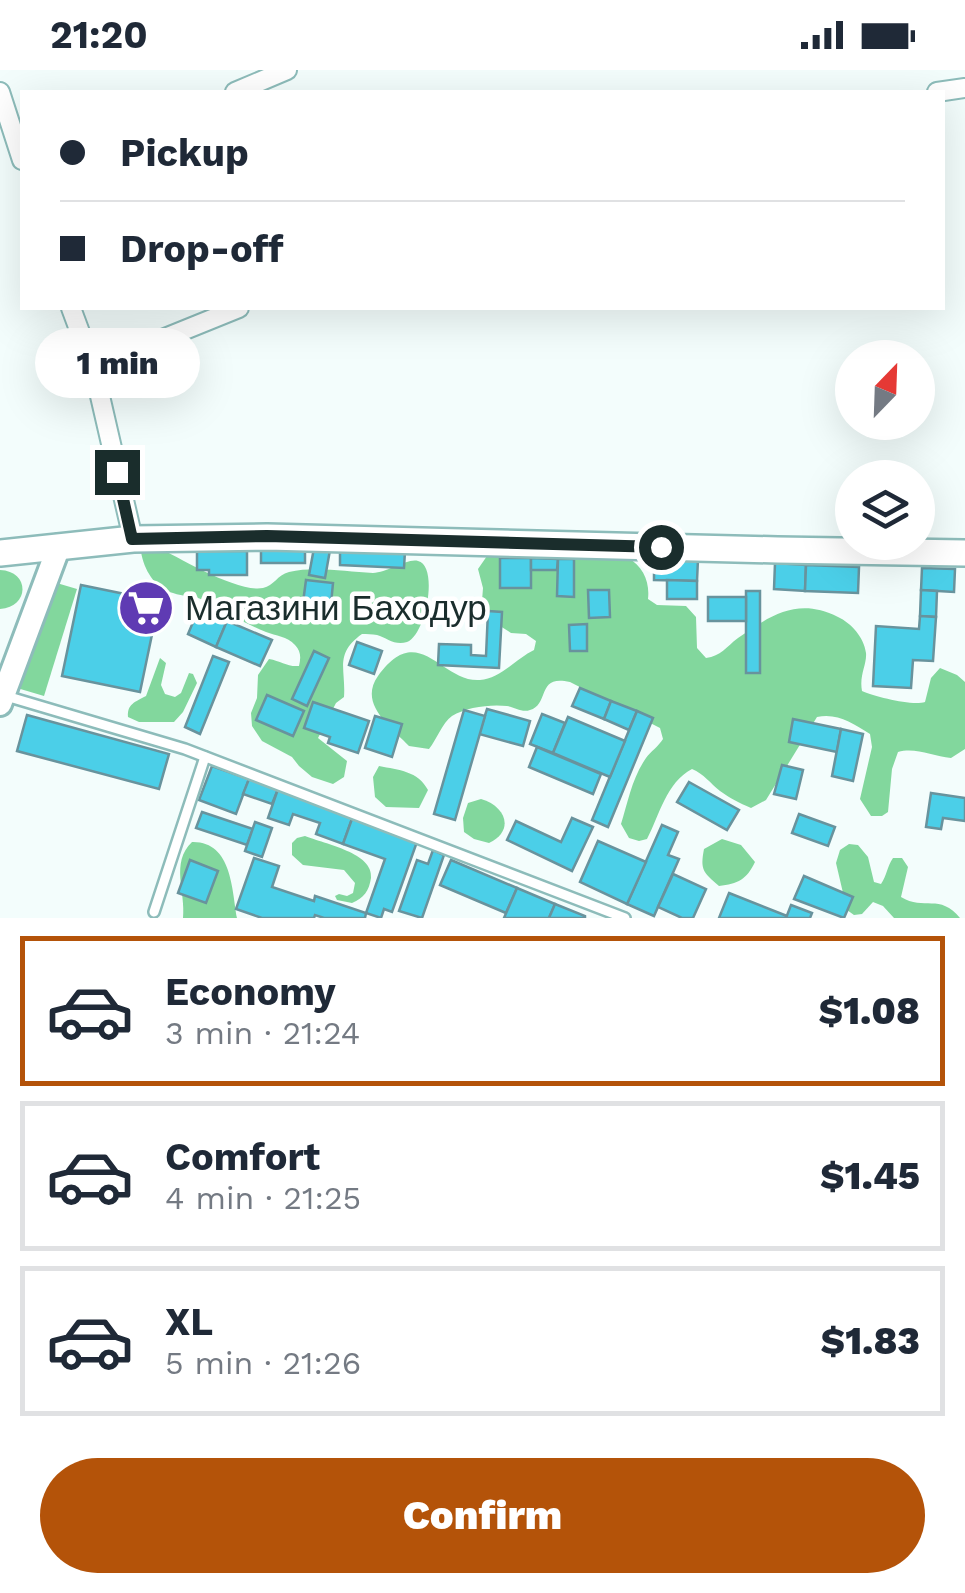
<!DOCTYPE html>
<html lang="en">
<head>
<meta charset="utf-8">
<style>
  :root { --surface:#fff; --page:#f2f2f3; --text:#1f2937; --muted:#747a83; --line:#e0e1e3; --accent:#b45309 }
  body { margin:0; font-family:"Work Sans",sans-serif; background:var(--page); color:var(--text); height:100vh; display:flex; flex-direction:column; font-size:38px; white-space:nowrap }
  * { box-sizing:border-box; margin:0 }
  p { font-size:32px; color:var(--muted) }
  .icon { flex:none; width:55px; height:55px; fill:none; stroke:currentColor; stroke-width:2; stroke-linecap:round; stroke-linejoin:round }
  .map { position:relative; height:848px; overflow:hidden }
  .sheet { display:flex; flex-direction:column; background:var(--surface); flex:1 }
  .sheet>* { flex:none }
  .banner { position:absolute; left:20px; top:20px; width:925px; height:220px; border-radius:0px; box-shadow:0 10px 40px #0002; display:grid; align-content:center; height:220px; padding:0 40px; background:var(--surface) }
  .needle { width:65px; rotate:23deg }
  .controls { position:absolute; left:835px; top:270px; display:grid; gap:20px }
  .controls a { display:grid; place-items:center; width:100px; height:100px; border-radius:50%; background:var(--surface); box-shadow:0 10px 40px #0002; font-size:50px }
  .end { position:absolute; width:45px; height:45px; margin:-22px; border:12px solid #1a2d2c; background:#fff; box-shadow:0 0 0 5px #fff }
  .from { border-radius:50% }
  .bubble { position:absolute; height:70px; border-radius:35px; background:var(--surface); box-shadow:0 10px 40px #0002; font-size:32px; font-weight:800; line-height:70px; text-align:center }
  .banner b { display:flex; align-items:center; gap:35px; height:95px; font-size:38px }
  .banner b+b { border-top:2px solid var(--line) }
  .banner i { width:25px; height:25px; background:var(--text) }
  ul { padding:18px 0 0; list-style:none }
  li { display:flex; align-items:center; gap:30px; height:150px; margin:0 20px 15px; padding:0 20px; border:5px solid var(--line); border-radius:0px }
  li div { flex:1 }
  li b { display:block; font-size:38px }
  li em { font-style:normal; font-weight:800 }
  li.on { border-color:var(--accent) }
  li>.icon { width:90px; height:90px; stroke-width:1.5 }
  .primary-button { display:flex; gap:20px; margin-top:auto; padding:20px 40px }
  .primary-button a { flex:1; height:115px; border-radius:60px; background:var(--accent); color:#fff; font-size:40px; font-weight:800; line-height:115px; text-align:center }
  .status { display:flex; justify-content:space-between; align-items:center; height:70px; padding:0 50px; background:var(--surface); direction:ltr }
  .status svg { height:28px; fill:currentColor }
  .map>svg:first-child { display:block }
  .forest { fill:#82d79d }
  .building { fill:#4bcfe8; stroke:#68939d; stroke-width:2.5 }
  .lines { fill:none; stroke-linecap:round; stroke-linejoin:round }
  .service-casing { stroke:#8dbcba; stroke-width:14 }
  .minor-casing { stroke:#8dbcba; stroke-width:22 }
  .tertiary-casing { stroke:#8dbcba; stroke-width:28 }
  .secondary-casing { stroke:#8dbcba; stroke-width:30 }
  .service { stroke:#fff; stroke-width:9 }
  .minor { stroke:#fff; stroke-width:18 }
  .tertiary { stroke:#fff; stroke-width:22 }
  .secondary { stroke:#fff; stroke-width:25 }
  .route { stroke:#1a2d2c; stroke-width:12 }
  .labels { text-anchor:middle; stroke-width:9; stroke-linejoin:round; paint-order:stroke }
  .poi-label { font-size:35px; fill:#1a2d2c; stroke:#fff; text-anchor:start }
</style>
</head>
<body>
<div class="status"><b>21:20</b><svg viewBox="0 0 49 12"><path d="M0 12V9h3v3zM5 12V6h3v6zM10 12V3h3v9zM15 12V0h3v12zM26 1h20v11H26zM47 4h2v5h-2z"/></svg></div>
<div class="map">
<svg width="965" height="848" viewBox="0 0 965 848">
  <rect width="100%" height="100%" fill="#f3fdfc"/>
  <g class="forest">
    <path d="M148,475L156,476C179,488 238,523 263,518C274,516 277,505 289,502C316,496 346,502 373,503C387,503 407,488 418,491C439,496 426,565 407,572C395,576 387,568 377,565C372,564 367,564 362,564C334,584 346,599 344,627L336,633L318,668L347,691L344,707L333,714L312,707L299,696L292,687L262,671L252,656L251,643L257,628L258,605L269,589C281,591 287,597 299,596C301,588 301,581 295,575C287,566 276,566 266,562C244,553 224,541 203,530C194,525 183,527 173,523C154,518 144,499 141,482Z"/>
    <path d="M509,479L628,488C643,496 650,512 648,529L657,535L686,536L696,547L697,578L706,588C721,586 726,577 738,568C771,545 798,527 838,547C851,553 864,567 866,583C867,595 859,605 862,621C876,627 912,636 925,632L931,608L940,598L957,605L965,612V679L951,688C933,686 915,677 898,682L892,699L888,742L882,746H871L860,729L872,677L870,664C852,653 838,643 817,647L766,730L751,738C739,733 730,728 720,721C710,713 704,704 692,699C666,713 660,744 647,769L639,771L629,768L621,754C628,732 632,708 646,688C651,681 658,677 663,669L660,658L570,612C536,604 550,634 530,640C522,643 515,637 507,636C491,634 466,637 452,646C442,653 437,669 429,679L409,676C391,657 358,634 378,606C419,549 441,613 480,610C500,609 517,588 534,580L536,571L526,564L511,563L481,544L483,518L478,499L487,486Z"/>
    <path d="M0,500C30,501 30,537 0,539Z"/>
    <polygon points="50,511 77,519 44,626 17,618"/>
    <path d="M160,588L166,593L161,615L165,624L175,627L181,623L189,603L193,604L197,613L183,642L174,652H139L128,647C127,634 135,632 146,626Z"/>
    <path d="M379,696C399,700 418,701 428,720L419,738L386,737L375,727L373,707Z"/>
    <path d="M481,729C506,736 515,761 489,773L474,769L464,762L463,748L468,733Z"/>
    <path d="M305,766C325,774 374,783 371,808C369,821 364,828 352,833L337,830L335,826L339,824L347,826L353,823L355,813L344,800L303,795L292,785V773L297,768Z"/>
    <path d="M722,769L741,775L755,792C747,809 738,814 719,816C703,802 700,800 704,779Z"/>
    <path d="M192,772C232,771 232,820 237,848H183C186,822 170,793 192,772Z"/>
    <path d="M849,774L858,775L868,787L874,812L881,814C887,805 887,797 893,788H902L908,797L901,827C924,841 940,823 960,848H894L883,836L873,832L862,844L854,845L847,840L836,793L840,780Z"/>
  </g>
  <g class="building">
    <polygon points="305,476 305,493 261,493 261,477"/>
    <polygon points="340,477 405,481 404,498 340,495"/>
    <polygon points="314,478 330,480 325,508 309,505"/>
    <polygon points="197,481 247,481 247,505 209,505 209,500 197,500"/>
    <rect x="500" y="488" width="31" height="30"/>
    <polygon points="531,488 558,489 557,500 531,500"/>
    <polygon points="558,489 574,489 574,527 557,526"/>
    <polygon points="654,489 698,489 697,511 654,510"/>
    <polygon points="775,493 806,495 805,521 774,519"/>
    <polygon points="806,495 859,497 858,523 805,521"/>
    <polygon points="922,498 955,499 954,522 921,520"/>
    <polygon points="306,510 333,513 330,544 302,540"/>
    <polygon points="667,510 697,511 697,529 667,529"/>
    <polygon points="81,515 159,531 140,622 62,606"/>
    <polygon points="588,520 609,520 610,547 589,548"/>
    <polygon points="921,520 937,521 936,547 920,546"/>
    <rect x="746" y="521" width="14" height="82"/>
    <rect x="708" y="527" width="38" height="24"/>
    <polygon points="199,538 227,551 216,577 188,564"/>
    <polygon points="488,541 502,542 499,598 438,595 439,574 471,575 471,585 486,586"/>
    <polygon points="920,546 936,547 933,591 913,590 911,618 873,616 876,556 919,559"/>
    <polygon points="227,551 272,570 260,596 216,577"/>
    <polygon points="587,554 587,581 570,581 569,555"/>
    <polygon points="357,572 382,581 374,604 349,595"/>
    <polygon points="314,581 329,588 307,636 292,629"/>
    <polygon points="213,586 229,592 200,664 185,657"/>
    <polygon points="580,618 611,631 604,649 572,636"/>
    <polygon points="267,625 304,641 293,666 256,650"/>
    <polygon points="611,631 637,641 629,660 604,649"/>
    <polygon points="313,632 369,651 358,683 328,673 330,667 304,658"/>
    <polygon points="487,639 530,651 523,676 479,664"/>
    <polygon points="464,640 485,646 455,750 434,744"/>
    <polygon points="637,641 653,648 608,757 592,750"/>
    <polygon points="542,644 565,653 553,683 530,674"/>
    <polygon points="27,645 169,684 159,719 17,681"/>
    <polygon points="375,646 402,654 392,687 365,678"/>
    <polygon points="568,647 625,671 610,707 553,683"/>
    <polygon points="793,649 841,659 837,682 789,672"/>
    <polygon points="841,659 863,664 853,711 832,706"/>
    <polygon points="537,677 601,704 593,724 529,697"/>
    <polygon points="782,695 803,700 796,729 774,724"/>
    <polygon points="212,696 249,709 236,744 199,730"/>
    <polygon points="249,709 278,719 272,734 243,724"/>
    <polygon points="689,712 739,740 727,760 677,732"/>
    <polygon points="278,719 353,746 343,774 316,764 320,753 293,744 289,755 268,748"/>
    <polygon points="931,723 965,728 965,751 943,748 941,759 926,757"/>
    <polygon points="202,742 253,759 247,775 196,758"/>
    <polygon points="799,744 835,757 828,776 792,763"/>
    <polygon points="353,746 418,769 392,842 384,839 381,848 366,843 385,789 343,774"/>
    <polygon points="572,748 593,757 572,801 507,770 516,751 561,772"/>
    <polygon points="255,752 272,758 262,787 245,781"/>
    <polygon points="662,755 678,762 668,785 679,789 654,846 627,834"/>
    <polygon points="598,771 646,792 627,834 580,812"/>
    <polygon points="433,780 444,785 422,848 399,841 417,790 428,794"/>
    <polygon points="254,788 279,796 272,817 314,831 315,826 366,843 365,848 324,848 315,845 314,848 262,848 236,839"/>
    <polygon points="190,790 218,801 206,833 178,823"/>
    <polygon points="451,790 517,818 506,843 440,815"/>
    <polygon points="673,804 706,819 693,848 682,848 658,837"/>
    <polygon points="804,806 853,827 844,848 794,829"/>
    <polygon points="517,818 555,834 549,848 504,848"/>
    <polygon points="729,823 787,846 786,848 719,848"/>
    <polygon points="555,834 585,846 585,848 549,848"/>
    <polygon points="791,835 812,843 810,848 786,848"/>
  </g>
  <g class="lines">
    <g class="service-casing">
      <g id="service">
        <polyline points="6,626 185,679 625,848"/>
        <polyline points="154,842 205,687"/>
      </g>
    </g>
    <g class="minor-casing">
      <g id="minor">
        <polyline points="0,22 22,90"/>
        <polyline points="235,22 287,0"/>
        <polyline points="937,22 965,18"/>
        <polyline points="71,238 94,300 133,469"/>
        <polyline points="94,300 155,272 239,238"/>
      </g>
    </g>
    <g class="tertiary-casing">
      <polyline id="tertiary" points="0,634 59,476"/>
    </g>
    <g class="secondary-casing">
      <polyline id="secondary" points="0,483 133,469 267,467 778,480 965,483"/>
    </g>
    <use href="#service" class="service"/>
    <use href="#minor" class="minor"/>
    <use href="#tertiary" class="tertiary"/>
    <use href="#secondary" class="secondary"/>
  </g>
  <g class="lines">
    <polyline class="route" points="117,402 132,469 267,466 661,477"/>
  </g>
  <defs>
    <g id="supermarket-disc" transform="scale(2.875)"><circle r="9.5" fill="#5f3bb3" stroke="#fff"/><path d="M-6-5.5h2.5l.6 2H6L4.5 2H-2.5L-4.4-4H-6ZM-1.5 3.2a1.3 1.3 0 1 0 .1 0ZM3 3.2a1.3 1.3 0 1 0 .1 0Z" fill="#fff"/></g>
  </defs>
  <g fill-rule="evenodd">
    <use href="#supermarket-disc" x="146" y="538"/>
  </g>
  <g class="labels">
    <g class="poi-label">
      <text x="185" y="550">Магазини Баходур</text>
    </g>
  </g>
</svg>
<div class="controls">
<a><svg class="needle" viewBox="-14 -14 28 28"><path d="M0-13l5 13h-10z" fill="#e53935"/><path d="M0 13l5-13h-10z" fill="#747a83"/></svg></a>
<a><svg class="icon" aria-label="layers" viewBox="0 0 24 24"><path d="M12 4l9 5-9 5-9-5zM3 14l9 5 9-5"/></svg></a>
</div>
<i class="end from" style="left:661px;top:477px"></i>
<i class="end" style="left:117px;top:402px"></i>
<div class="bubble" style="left:35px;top:258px;width:165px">1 min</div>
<div class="banner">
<b><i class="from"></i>Pickup</b>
<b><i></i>Drop-off</b>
</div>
</div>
<section class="sheet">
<ul>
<li class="on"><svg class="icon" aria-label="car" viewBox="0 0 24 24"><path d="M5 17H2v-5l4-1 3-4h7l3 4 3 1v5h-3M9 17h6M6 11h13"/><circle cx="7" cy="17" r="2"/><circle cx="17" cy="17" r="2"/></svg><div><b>Economy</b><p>3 min · 21:24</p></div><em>$1.08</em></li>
<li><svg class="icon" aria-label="car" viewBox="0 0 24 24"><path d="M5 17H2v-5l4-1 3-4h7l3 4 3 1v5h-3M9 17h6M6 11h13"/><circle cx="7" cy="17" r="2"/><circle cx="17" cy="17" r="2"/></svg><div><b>Comfort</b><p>4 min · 21:25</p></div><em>$1.45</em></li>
<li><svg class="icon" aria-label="car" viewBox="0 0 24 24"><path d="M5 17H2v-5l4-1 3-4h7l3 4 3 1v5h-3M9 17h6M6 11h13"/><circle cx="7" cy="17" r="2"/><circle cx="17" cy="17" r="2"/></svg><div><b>XL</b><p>5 min · 21:26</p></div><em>$1.83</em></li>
</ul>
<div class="primary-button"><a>Confirm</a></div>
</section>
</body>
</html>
